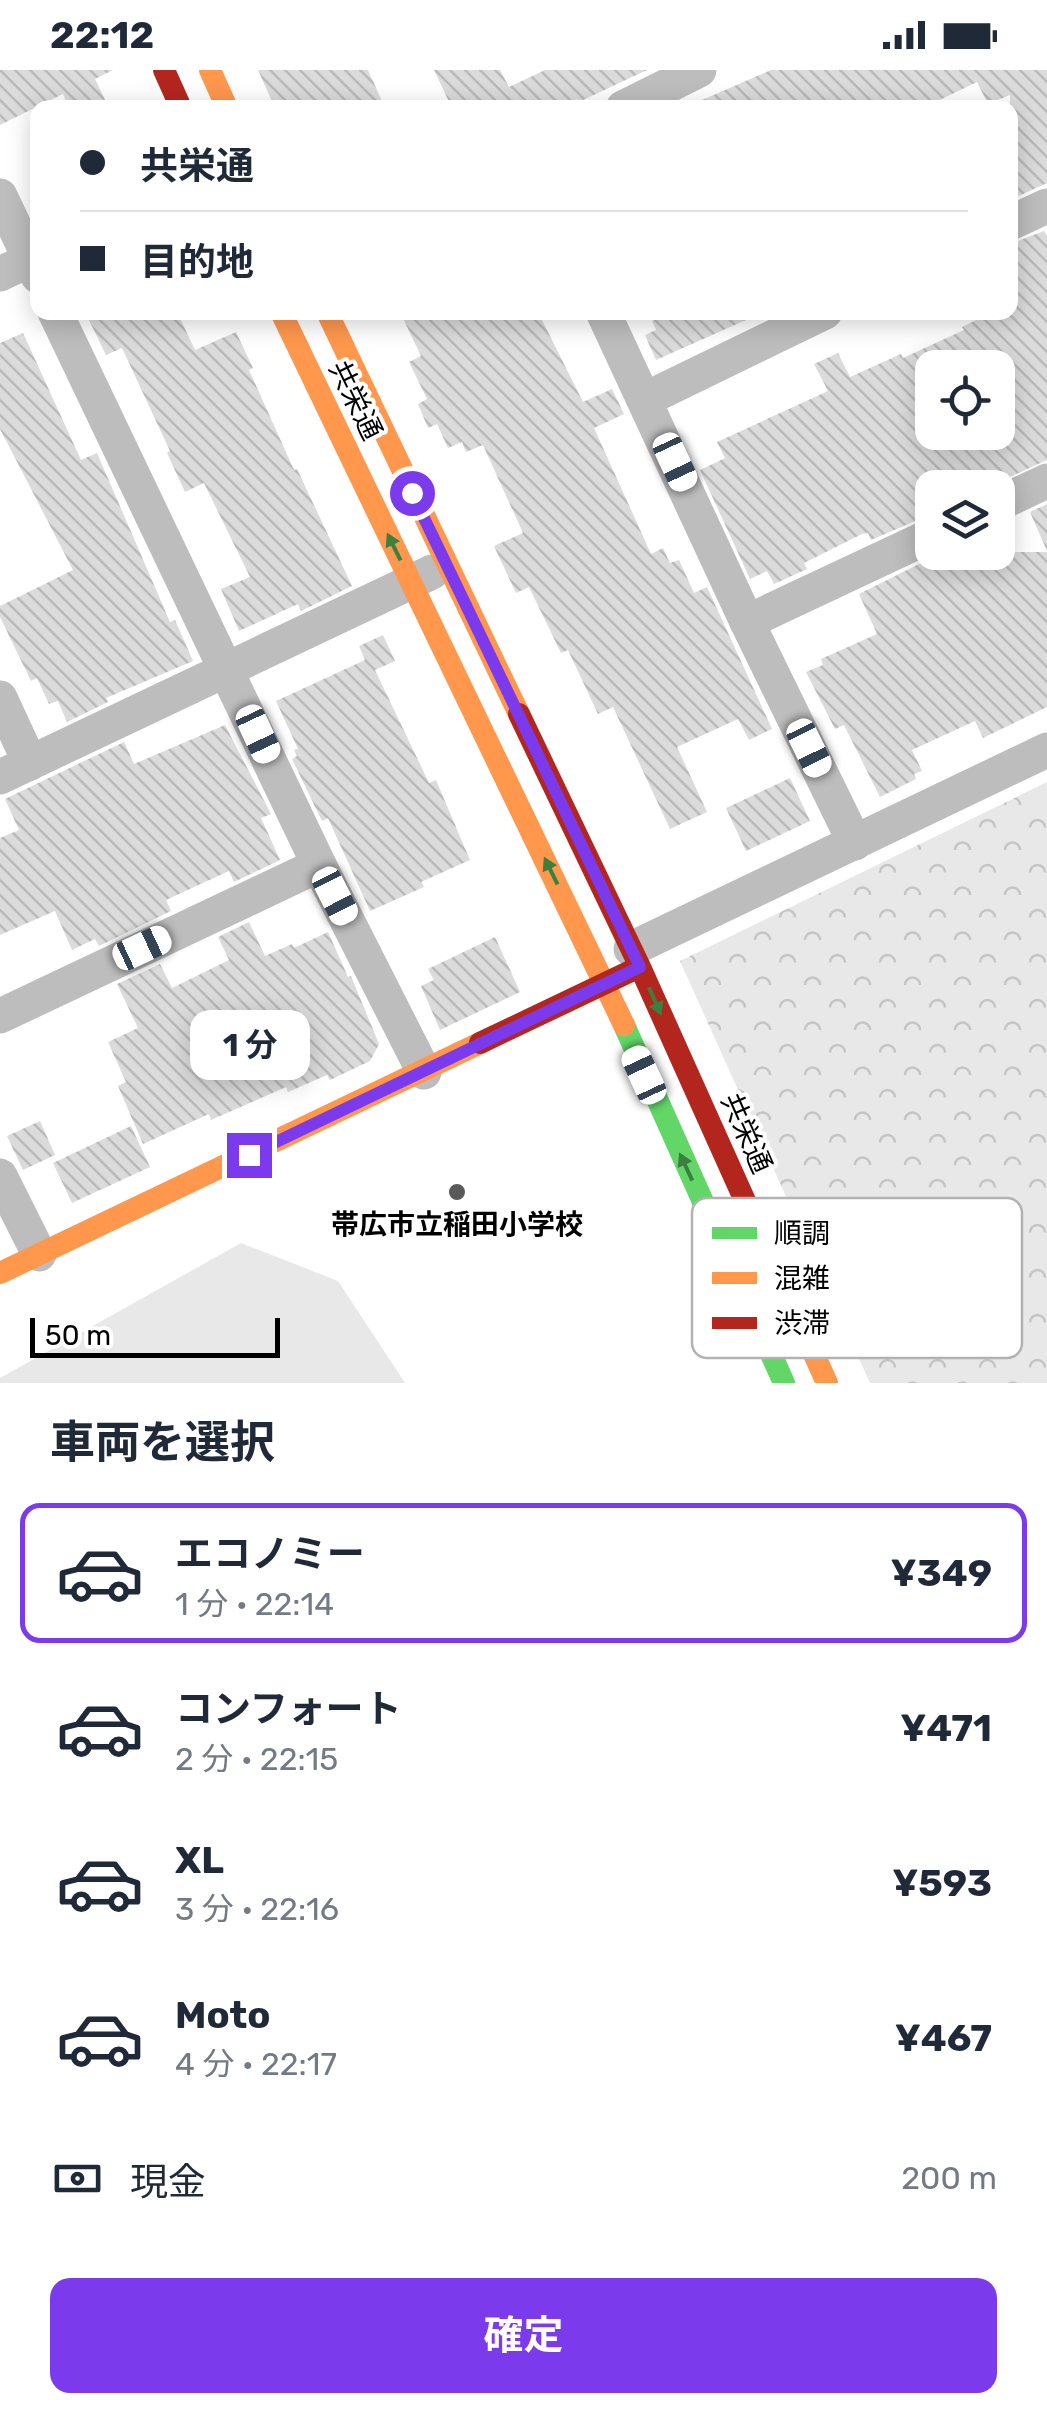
<!DOCTYPE html>
<html lang="ja">
<head>
<meta charset="utf-8">
<style>
  :root { --surface:#fff; --page:#f6f6f7; --text:#1f2937; --muted:#747a83; --line:#e0e1e3; --accent:#7c3aed }
  body { margin:0; font-family:Rubik,"Noto Sans JP",sans-serif; background:var(--page); color:var(--text); height:100vh; display:flex; flex-direction:column; font-size:38px; white-space:nowrap }
  * { box-sizing:border-box; margin:0 }
  p { font-size:32px; color:var(--muted) }
  .icon { flex:none; width:55px; height:55px; fill:none; stroke:currentColor; stroke-width:2; stroke-linecap:round; stroke-linejoin:round }
  .map { position:relative; height:1313px; overflow:hidden }
  .side { display:flex; flex-direction:column; background:var(--surface); flex:1 }
  .side>* { flex:none }
  .guide { position:absolute; left:30px; top:30px; width:988px; height:220px; border-radius:20px; box-shadow:0 5px 25px #0003; display:grid; align-content:center; height:220px; padding:0 50px; background:var(--surface) }
  .fabs { position:absolute; left:915px; top:280px; display:grid; gap:20px }
  .fabs a { display:grid; place-items:center; width:100px; height:100px; border-radius:20px; background:var(--surface); box-shadow:0 5px 25px #0003; font-size:50px }
  .scale { position:absolute; left:30px; bottom:25px; width:250px; box-sizing:border-box; padding-left:10px; border:5px solid #000; border-top:0; font-size:28px; line-height:35px; white-space:nowrap; color:#000; -webkit-text-stroke:8px #fff; paint-order:stroke }
  .end { position:absolute; width:45px; height:45px; margin:-22px; border:12px solid #7c3aed; background:#fff; box-shadow:0 0 0 5px #fff }
  .from { border-radius:50% }
  .bubble { position:absolute; height:70px; border-radius:20px; background:var(--surface); box-shadow:0 5px 25px #0003; font-size:32px; font-weight:700; line-height:70px; text-align:center }
  .car { position:absolute; width:30px; height:60px; margin:-30px -15px; border-radius:12px; box-shadow:0 0 8px 2px #0007; background:linear-gradient(#fff 24%,#345 0 40%,#fff 0 76%,#345 0 86%,#fff 0) }
  .guide b { display:flex; align-items:center; gap:35px; height:95px; font-size:38px }
  .guide b+b { border-top:2px solid var(--line) }
  .guide i { width:25px; height:25px; background:var(--text) }
  ul { padding:0; list-style:none }
  li { display:flex; align-items:center; gap:30px; height:140px; margin:0 20px 15px; padding:0 30px; border:5px solid transparent; border-radius:20px }
  li div { flex:1 }
  li b { display:block; font-size:38px }
  li em { font-style:normal; font-weight:700 }
  li.on { border-color:var(--accent) }
  li>.icon { width:90px; height:90px; stroke-width:1.5 }
  h2 { padding:0 50px; font-size:45px; line-height:120px }
  .pay { display:flex; align-items:center; gap:25px; height:110px; padding:0 50px; font-size:38px }
  .pay p { margin-inline-start:auto }
  .primary-button { display:flex; gap:20px; margin-top:auto; padding:20px 50px }
  .primary-button a { flex:1; height:115px; border-radius:20px; background:var(--accent); color:#fff; font-size:40px; font-weight:700; line-height:115px; text-align:center }
  .status { display:flex; justify-content:space-between; align-items:center; height:70px; padding:0 50px; background:var(--surface); direction:ltr }
  .status svg { height:28px; fill:currentColor }
  .map>svg:first-child { display:block }
  .green { fill:#e8e8e8 }
  .forest { fill:url(#forest-crowns) }
  .building { fill:url(#building-back-hatch); fill-rule:evenodd }
  .lines { fill:none; stroke-linecap:round; stroke-linejoin:round }
  .street { stroke:#bdbdbd; stroke-width:35 }
  .fast { stroke:#63d668; stroke-width:22 }
  .slow { stroke:#ff974d; stroke-width:22 }
  .jam { stroke:#b3261e; stroke-width:22 }
  .oneway { fill:#3b803e }
  .route { stroke:#7c3aed; stroke-width:12 }
  .poi-dot { fill:#595959; stroke:#fff; stroke-width:4 }
  .labels { text-anchor:middle; stroke-width:8; stroke-linejoin:round; paint-order:stroke }
  .street-label { font-size:28px; fill:#000; stroke:#fff }
  .poi-label { font-size:28px; font-weight:bold; fill:#000; stroke:#fff }
  .key { fill:#fff; stroke:#b2b2b2; stroke-width:2.5 }
  .key-label { font-size:28px; fill:#000 }
</style>
</head>
<body>
<div class="status"><b>22:12</b><svg viewBox="0 0 49 12"><path d="M0 12V9h3v3zM5 12V6h3v6zM10 12V3h3v9zM15 12V0h3v12zM26 1h20v11H26zM47 4h2v5h-2z"/></svg></div>
<div class="map">
<svg width="1047" height="1313" viewBox="0 0 1047 1313">
  <defs>
    <pattern id="forest-crowns" width="20" height="18" patternUnits="userSpaceOnUse" patternTransform="scale(2.5)"><rect width="20" height="18" fill="#e8e8e8"/><path d="M2 6a3 3 0 1 1 6 0M12 15a3 3 0 1 1 6 0" fill="none" stroke="#c5c5c5"/></pattern>
    <pattern id="building-back-hatch" width="6" height="6" patternUnits="userSpaceOnUse" patternTransform="scale(2.5)"><rect width="6" height="6" fill="#dbdbdb"/><path d="M-1 5l2 2M0 0l6 6M5-1l2 2" fill="none" stroke="#bababa"/></pattern>
  </defs>
  <rect width="100%" height="100%" fill="#fff"/>
  <polygon class="green" points="241,1173 338,1211 405,1313 0,1313 0,1308"/>
  <polygon class="forest" points="1047,712 1047,1313 870,1313 680,891"/>
  <g class="building">
    <polygon points="0,0 113,0 95,9 109,38 69,38 63,24 0,55"/>
    <polygon points="258,0 368,0 385,38 275,38"/>
    <polygon points="434,0 500,0 509,17 545,0 647,0 579,32 577,29 558,38 452,38"/>
    <polygon points="771,0 1047,0 1047,113 1010,130 1010,25 988,34 977,12 923,38 684,38"/>
    <path d="M1044,161L1047,166V390L986,418H932V444L871,470L868,463L862,464L804,493L807,499L774,514L767,501L750,509L700,400L725,388L717,372L828,321L814,294L838,283L850,307L901,284L903,288L964,260L962,257L992,242H1010V174ZM984,294L986,298H998V362H958L941,370L937,362H932V352L920,325L932,319V298H977Z"/>
    <polygon points="85,242 177,242 195,280 236,262 253,298 249,300 294,400 297,399 352,516 301,541 298,534 239,561 221,519 250,507 204,413 185,422 167,383 170,381 122,278 106,285"/>
    <polygon points="400,242 538,242 583,332 612,319 624,344 594,358 651,484 663,478 670,493 679,490 694,523 707,517 772,659 749,670 738,649 677,677 707,742 670,759 613,637 598,644 568,580 561,583 529,517 516,523 494,476 523,463 483,375 466,382 462,372 448,378 437,354 428,358 418,334 427,329 409,292 421,286"/>
    <polygon points="670,242 764,242 656,290 645,265 656,260 652,251"/>
    <polygon points="23,263 81,390 97,383 170,552 175,550 193,591 106,628 108,632 67,652 58,631 49,634 37,608 31,611 0,547 0,536 73,500 0,359 0,273"/>
    <polygon points="1047,434 1047,481 1030,442"/>
    <polygon points="943,482 1047,482 1047,637 983,668 975,651 912,680 922,701 914,704 916,709 880,727 844,655 835,659 806,602 823,595 821,589 877,564 859,524"/>
    <polygon points="383,565 395,591 375,600 429,713 436,710 470,790 421,812 424,817 370,841 328,748 322,751 292,689 297,686 294,680 298,679 276,631 365,590 359,576"/>
    <polygon points="225,655 271,744 261,748 280,790 234,812 229,801 166,830 171,841 99,876 95,869 72,880 55,841 0,865 0,768 19,760 5,729 124,672 134,694"/>
    <polygon points="790,708 810,751 746,781 726,738"/>
    <polygon points="249,852 265,886 292,874 294,878 328,862 348,907 351,906 379,974 370,991 330,1010 327,1005 288,1022 286,1017 211,1050 209,1044 143,1074 118,1016 126,1012 108,972 138,958 117,914 160,894 172,918 229,890 218,867"/>
    <polygon points="495,867 520,922 440,960 421,916 434,910 428,899"/>
    <polygon points="40,1051 55,1085 23,1100 7,1066"/>
    <polygon points="131,1056 150,1097 72,1133 53,1093"/>
  </g>
  <g class="lines">
    <g class="street">
      <polyline points="623,38 699,0"/>
      <polyline points="0,126 38,206"/>
      <polyline points="1010,153 1047,136"/>
      <polyline points="0,204 38,186"/>
      <polyline points="55,242 319,795 424,1002"/>
      <polyline points="603,242 747,552 855,773"/>
      <polyline points="646,329 825,242"/>
      <polyline points="998,434 1047,411"/>
      <polyline points="747,552 932,465"/>
      <polyline points="0,628 30,693"/>
      <polyline points="0,707 432,502"/>
      <polyline points="631,879 1047,680"/>
      <polyline points="0,946 319,795"/>
      <polyline points="0,1106 39,1184"/>
    </g>
    <polyline class="fast" points="624,955 784,1313"/>
    <g class="slow">
      <polyline points="210,0 227,38"/>
      <polyline points="281,242 624,955"/>
      <polyline points="327,242 519,644"/>
      <polyline points="750,1142 827,1313"/>
      <polyline points="0,1203 480,973"/>
    </g>
    <g class="jam">
      <polyline points="164,0 181,38"/>
      <polyline points="519,644 640,897 750,1142"/>
      <polyline points="480,973 635,899"/>
    </g>
  </g>
  <defs><path id="oneway-solid" d="M-6-.8H1V-3.2L6.5 0L1 3.2V.8H-6Z" transform="scale(2.5)"/></defs>
  <g class="oneway">
    <use href="#oneway-solid" transform="translate(394 477) rotate(-116)"/>
    <use href="#oneway-solid" transform="translate(551 801) rotate(-116)"/>
    <use href="#oneway-solid" transform="translate(655 931) rotate(66)"/>
    <use href="#oneway-solid" transform="translate(686 1097) rotate(-115)"/>
  </g>
  <g class="lines">
    <polyline class="route" points="249,1085 640,897 412,423"/>
  </g>
  <circle class="poi-dot" cx="457" cy="1122" r="10"/>
  <g class="labels">
    <g class="street-label">
      <text transform="translate(356 330) rotate(64)" y="10">共栄通</text>
      <text transform="translate(747 1063) rotate(66)" y="10">共栄通</text>
    </g>
    <g class="poi-label">
      <text x="457" y="1164">帯広市立稲田小学校</text>
    </g>
  </g>
  <rect x="692" y="1128" width="330" height="160" rx="15" class="key"/>
  <rect x="712" y="1157" width="45" height="12" fill="#63d668"/>
  <rect x="712" y="1202" width="45" height="12" fill="#ff974d"/>
  <rect x="712" y="1247" width="45" height="12" fill="#b3261e"/>
  <g class="key-label">
    <text x="774" y="1173">順調</text>
    <text x="774" y="1218">混雑</text>
    <text x="774" y="1263">渋滞</text>
  </g>
</svg>
<div class="fabs">
<a><svg class="icon" aria-label="locate" viewBox="0 0 24 24"><circle cx="12" cy="12" r="6"/><path d="M12 2v4M12 18v4M2 12h4M18 12h4"/></svg></a>
<a><svg class="icon" aria-label="layers" viewBox="0 0 24 24"><path d="M12 4l9 5-9 5-9-5zM3 14l9 5 9-5"/></svg></a>
</div>
<div class="scale">50 m</div>
<i class="end from" style="left:412px;top:423px"></i>
<i class="end" style="left:249px;top:1085px"></i>
<div class="bubble" style="left:190px;top:940px;width:120px">1 分</div>
<i class="car" style="left:675px;top:392px;rotate:155deg"></i>
<i class="car" style="left:258px;top:664px;rotate:155deg"></i>
<i class="car" style="left:809px;top:678px;rotate:154deg"></i>
<i class="car" style="left:335px;top:826px;rotate:153deg"></i>
<i class="car" style="left:142px;top:878px;rotate:65deg"></i>
<i class="car" style="left:644px;top:1005px;rotate:335deg"></i>
<div class="guide">
<b><i class="from"></i>共栄通</b>
<b><i></i>目的地</b>
</div>
</div>
<section class="side">
<h2>車両を選択</h2>
<ul>
<li class="on"><svg class="icon" aria-label="car" viewBox="0 0 24 24"><path d="M5 17H2v-5l4-1 3-4h7l3 4 3 1v5h-3M9 17h6M6 11h13"/><circle cx="7" cy="17" r="2"/><circle cx="17" cy="17" r="2"/></svg><div><b>エコノミー</b><p>1 分 · 22:14</p></div><em>¥349</em></li>
<li><svg class="icon" aria-label="car" viewBox="0 0 24 24"><path d="M5 17H2v-5l4-1 3-4h7l3 4 3 1v5h-3M9 17h6M6 11h13"/><circle cx="7" cy="17" r="2"/><circle cx="17" cy="17" r="2"/></svg><div><b>コンフォート</b><p>2 分 · 22:15</p></div><em>¥471</em></li>
<li><svg class="icon" aria-label="car" viewBox="0 0 24 24"><path d="M5 17H2v-5l4-1 3-4h7l3 4 3 1v5h-3M9 17h6M6 11h13"/><circle cx="7" cy="17" r="2"/><circle cx="17" cy="17" r="2"/></svg><div><b>XL</b><p>3 分 · 22:16</p></div><em>¥593</em></li>
<li><svg class="icon" aria-label="car" viewBox="0 0 24 24"><path d="M5 17H2v-5l4-1 3-4h7l3 4 3 1v5h-3M9 17h6M6 11h13"/><circle cx="7" cy="17" r="2"/><circle cx="17" cy="17" r="2"/></svg><div><b>Moto</b><p>4 分 · 22:17</p></div><em>¥467</em></li>
</ul>
<div class="pay"><svg class="icon" aria-label="cash" viewBox="0 0 24 24"><path d="M3 7h18v10H3z"/><circle cx="12" cy="12" r="2"/></svg>現金<p>200 m</p></div>
<div class="primary-button"><a>確定</a></div>
</section>
</body>
</html>
